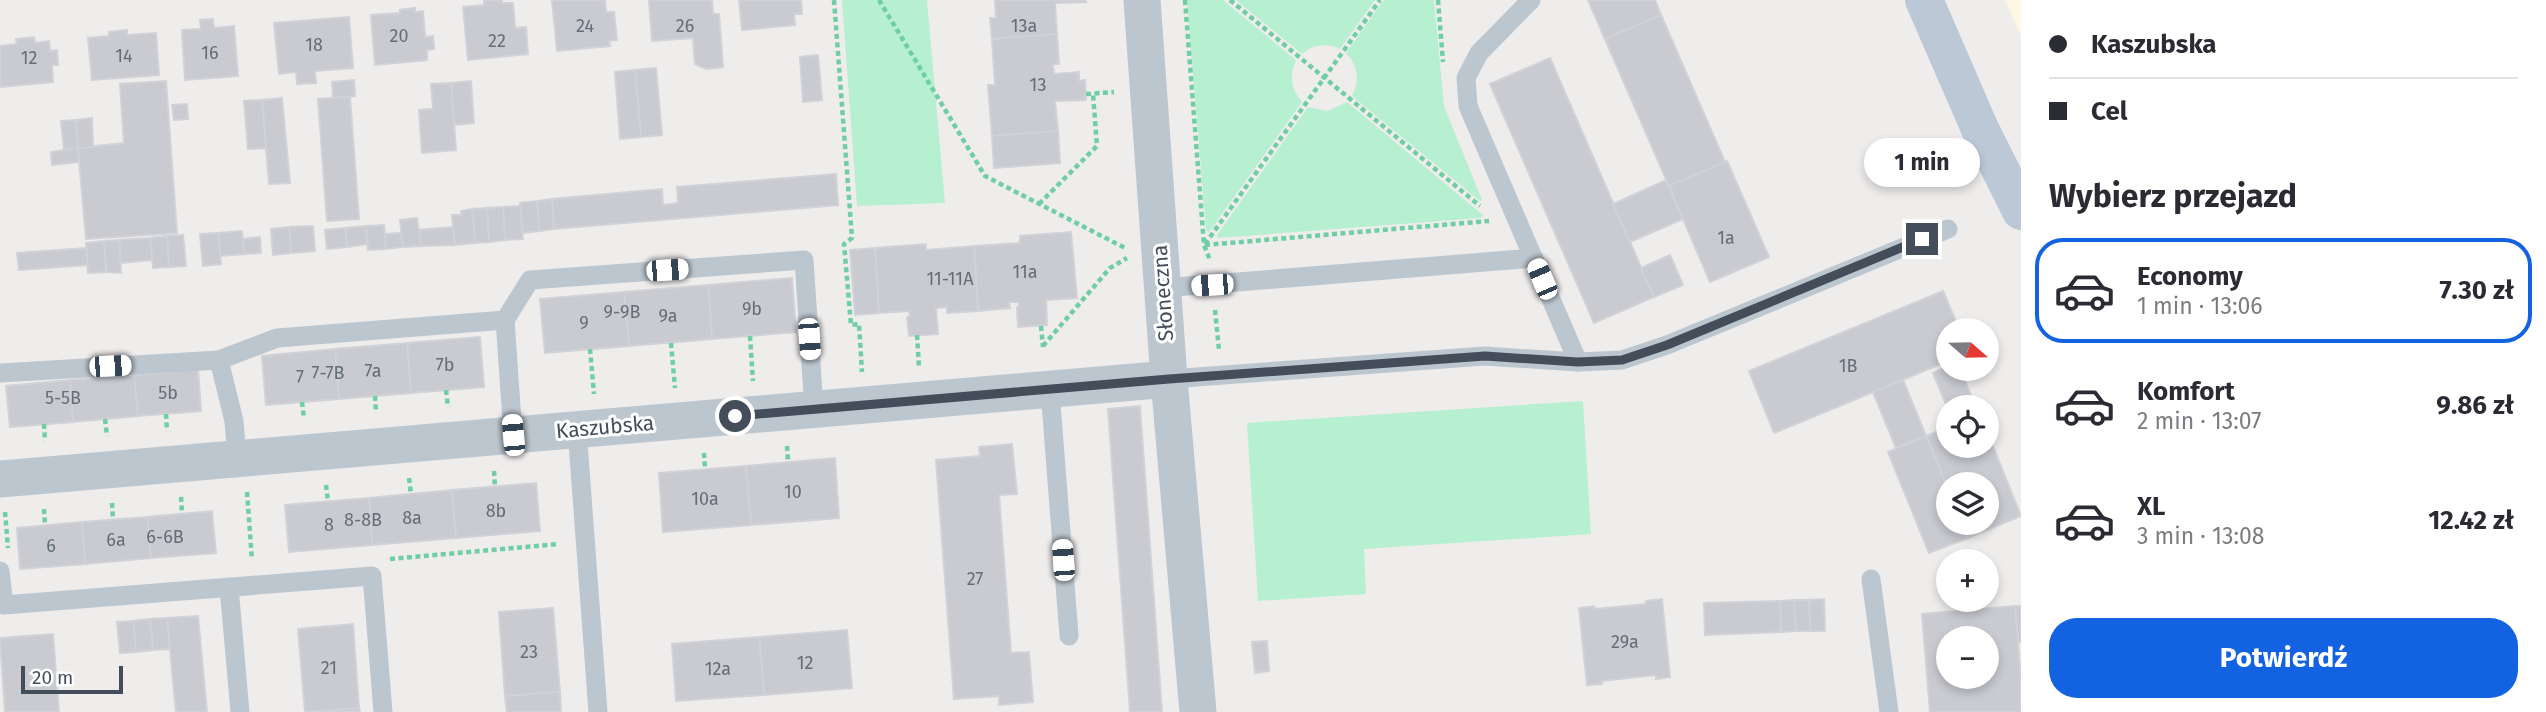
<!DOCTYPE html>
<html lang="pl">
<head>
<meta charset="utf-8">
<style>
  :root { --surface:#fff; --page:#f7f7f7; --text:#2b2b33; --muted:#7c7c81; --line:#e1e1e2; --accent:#1362e2 }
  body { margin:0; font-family:"Fira Sans",sans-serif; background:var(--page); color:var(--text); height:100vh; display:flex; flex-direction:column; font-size:26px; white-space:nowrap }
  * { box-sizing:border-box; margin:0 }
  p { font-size:23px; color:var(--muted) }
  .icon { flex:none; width:38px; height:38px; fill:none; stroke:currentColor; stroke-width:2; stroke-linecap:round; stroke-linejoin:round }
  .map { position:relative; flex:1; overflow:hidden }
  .drawer { display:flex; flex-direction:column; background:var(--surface); width:525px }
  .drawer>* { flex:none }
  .banner { display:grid; align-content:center; height:154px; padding:0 28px; background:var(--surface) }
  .needle { width:46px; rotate:110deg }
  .buttons { position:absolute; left:1936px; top:318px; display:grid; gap:14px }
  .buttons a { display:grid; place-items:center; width:63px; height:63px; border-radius:50%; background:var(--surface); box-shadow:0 4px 10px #0003; font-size:35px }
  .scale { position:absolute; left:21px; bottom:18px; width:102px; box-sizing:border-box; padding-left:7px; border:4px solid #444e5a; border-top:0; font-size:19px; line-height:24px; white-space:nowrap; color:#444e5a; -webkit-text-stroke:5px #fff; paint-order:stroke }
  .end { position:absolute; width:32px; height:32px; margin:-16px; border:9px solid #444e5a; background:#fff; box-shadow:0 0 0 4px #fff }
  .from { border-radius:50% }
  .bubble { position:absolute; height:49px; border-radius:24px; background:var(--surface); box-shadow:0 4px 10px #0003; font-size:23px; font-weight:700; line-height:49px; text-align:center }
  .car { position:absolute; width:21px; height:42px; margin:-21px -10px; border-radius:9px; box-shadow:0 0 5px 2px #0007; background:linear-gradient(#fff 24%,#345 0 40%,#fff 0 76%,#345 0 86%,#fff 0) }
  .banner b { display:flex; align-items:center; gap:24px; height:66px; font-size:26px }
  .banner b+b { border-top:2px solid var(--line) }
  .banner i { width:18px; height:18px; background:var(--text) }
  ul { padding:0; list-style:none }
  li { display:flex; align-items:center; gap:21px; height:105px; margin:0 14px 10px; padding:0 14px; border:4px solid transparent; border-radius:28px }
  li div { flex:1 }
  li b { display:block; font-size:26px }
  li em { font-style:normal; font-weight:700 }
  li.active { border-color:var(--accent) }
  li>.icon { width:63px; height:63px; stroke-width:1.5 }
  h2 { padding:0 28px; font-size:32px; line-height:84px }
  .primary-button { display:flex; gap:14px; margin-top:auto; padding:14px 28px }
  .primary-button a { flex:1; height:80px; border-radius:28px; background:var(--accent); color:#fff; font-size:28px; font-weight:700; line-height:80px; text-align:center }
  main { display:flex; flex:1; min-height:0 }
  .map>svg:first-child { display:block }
  .commercial { fill:#fcf6e3 }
  .green { fill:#b7f0d0 }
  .building { fill:#c9cbd1; stroke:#d0d2d8; stroke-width:2; fill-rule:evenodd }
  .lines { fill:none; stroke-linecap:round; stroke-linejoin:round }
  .path { stroke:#6fcea4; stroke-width:4.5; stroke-dasharray:5 3.5; stroke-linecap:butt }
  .lane { stroke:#bcc6cf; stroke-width:19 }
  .street { stroke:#bcc6cf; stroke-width:37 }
  .secondary { stroke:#bdc8d6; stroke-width:38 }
  .route { stroke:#444e5a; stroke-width:9 }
  .labels { text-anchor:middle; stroke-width:6; stroke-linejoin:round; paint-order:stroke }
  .number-label { font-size:18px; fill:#656d78 }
  .street-label { font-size:21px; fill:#444e5a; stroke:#fff }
</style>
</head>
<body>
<main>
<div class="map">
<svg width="2021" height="712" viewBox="0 0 2021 712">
  <rect width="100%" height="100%" fill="#efecec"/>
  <polygon class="commercial" points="2005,0 2021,0 2021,36"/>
  <g class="green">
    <polygon points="842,0 927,0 945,203 857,206"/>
    <path d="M1187,0H1223L1296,60C1289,76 1291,89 1302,102L1209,232L1206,230Z"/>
    <path d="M1236,0H1375L1340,49C1326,43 1314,44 1302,54Z"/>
    <path d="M1384,0H1434L1444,106L1482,200L1480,201L1352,96C1360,81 1358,65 1346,53Z"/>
    <polygon points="1347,102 1483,215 1480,218 1218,238 1217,235 1308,107 1327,111"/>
    <polygon points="1583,401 1591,534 1364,549 1366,594 1258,601 1247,423"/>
  </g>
  <g class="building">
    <polygon points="502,0 502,3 513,3 515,28 526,27 528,54 468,60 463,7 484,5 484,1"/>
    <polygon points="552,0 605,0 606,12 614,12 617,40 609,41 610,46 557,51"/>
    <polygon points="649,0 712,0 713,14 719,14 723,67 706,69 695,64 693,38 652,41"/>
    <polygon points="739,0 801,0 802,14 794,14 795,25 742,30"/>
    <polygon points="995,0 1085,0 1086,2 1055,3 1057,34 992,39 990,18 996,18"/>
    <polygon points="1588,0 1655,0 1661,15 1605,39"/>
    <polygon points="415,8 415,12 423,11 425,37 433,36 434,49 427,50 427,60 375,65 371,15 400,13 400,10"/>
    <polygon points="1661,15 1725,162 1669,186 1605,39"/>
    <polygon points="349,17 353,68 315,71 316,83 297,84 296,72 279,74 274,23"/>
    <polygon points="213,19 214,28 234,26 238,76 185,80 182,30 201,29 200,20"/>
    <polygon points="127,30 127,35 156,33 159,75 92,80 88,38 109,36 109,32"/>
    <polygon points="1057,34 1059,64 1053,64 1054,74 1079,72 1079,81 1085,80 1086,100 1055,101 1058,131 992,136 988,85 995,85 992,39"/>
    <polygon points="34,37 35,43 49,41 50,51 57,50 58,65 52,65 53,82 0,87 0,46 17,44 16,39"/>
    <polygon points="818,55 822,100 803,102 800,57"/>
    <polygon points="1550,58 1654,297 1594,323 1490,84"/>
    <polygon points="656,68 662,135 641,137 635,70"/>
    <polygon points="635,70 641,137 620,139 615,72"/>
    <polygon points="354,80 355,96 333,98 332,82"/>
    <polygon points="166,81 177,233 86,239 78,148 124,143 120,84"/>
    <polygon points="471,81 474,123 454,125 451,83"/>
    <polygon points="451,83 456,150 422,153 419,110 433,109 431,84"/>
    <polygon points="350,97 359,219 327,221 318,99"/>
    <polygon points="282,98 290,183 269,184 262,100"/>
    <polygon points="262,100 266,148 248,149 244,101"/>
    <polygon points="187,104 188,119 174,120 172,105"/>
    <polygon points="92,118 93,147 78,148 76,120"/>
    <polygon points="76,120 78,148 64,150 61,121"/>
    <polygon points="1058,131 1060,163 994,168 992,136"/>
    <polygon points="78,148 79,162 52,165 51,152"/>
    <polygon points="1727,161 1769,257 1710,282 1669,186"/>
    <polygon points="836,174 838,205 554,229 552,199 662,189 663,205 678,203 677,187"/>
    <polygon points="1666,180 1683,219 1630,242 1613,204"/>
    <polygon points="552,199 554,229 539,231 537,201"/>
    <polygon points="537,201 539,231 523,233 520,203"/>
    <polygon points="520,206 523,239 505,240 503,207"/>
    <polygon points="503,207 505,240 489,242 487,208"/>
    <polygon points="487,208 489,242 475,243 472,209"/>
    <polygon points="472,209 475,243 455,245 452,215 462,215 461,211"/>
    <polygon points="417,218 421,246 403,247 400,220"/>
    <polygon points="384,225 386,249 368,250 366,226"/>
    <polygon points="313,226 315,251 291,253 289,227"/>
    <polygon points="366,226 367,244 347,247 345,228"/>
    <polygon points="289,227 291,253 273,255 271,229"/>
    <polygon points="453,227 455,245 421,246 419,230"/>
    <polygon points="345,228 347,247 327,249 325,230"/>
    <polygon points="242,231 244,254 220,256 218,233"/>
    <polygon points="1071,232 1077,298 1046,300 1047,325 1018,327 1017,307 1019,306 1019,302 1009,302 1010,308 978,311 974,246 1020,243 1020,236"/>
    <polygon points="218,233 221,264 203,266 200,234"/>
    <polygon points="401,233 403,247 386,249 385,234"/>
    <polygon points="183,235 186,266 169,267 167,236"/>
    <polygon points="167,236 169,267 153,268 150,238"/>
    <polygon points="260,237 261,253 244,254 243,239"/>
    <polygon points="150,238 152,260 121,263 119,240"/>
    <polygon points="119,240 121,273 106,272 104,241"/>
    <polygon points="104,241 106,272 88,273 86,243"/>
    <polygon points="926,244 926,250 974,246 978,311 947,313 947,307 936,308 938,334 909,336 907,317 910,316 909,311 879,313 875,248"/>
    <polygon points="86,248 88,265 19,270 17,253"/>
    <polygon points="875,248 879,313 855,315 850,250"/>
    <polygon points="1670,255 1683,285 1654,297 1641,268"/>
    <polygon points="792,278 796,332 712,339 708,285"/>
    <polygon points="708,285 712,339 629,346 624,292"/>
    <polygon points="1943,291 1960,331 1948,331 1948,361 1774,433 1749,371"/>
    <polygon points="624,292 629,346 545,353 540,299"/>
    <polygon points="480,337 484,387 411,393 407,343"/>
    <polygon points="407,343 411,393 339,399 335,349"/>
    <polygon points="335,349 339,399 266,405 262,356"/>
    <polygon points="1948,366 1948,369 1960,369 1976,408 1948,409 1933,373"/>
    <polygon points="198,369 201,411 138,416 134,375"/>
    <polygon points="134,375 138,416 73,422 70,380"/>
    <polygon points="70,380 73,422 10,427 6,386"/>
    <polygon points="1903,380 1926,436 1896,448 1873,392"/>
    <polygon points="1140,406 1141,421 1162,712 1130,712 1117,534 1108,409"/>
    <polygon points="1948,427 1948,446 1986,446 1986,429 2021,516 1968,538 1962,523 1986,523 1986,485 1948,485 1948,489 1926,436"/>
    <polygon points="1926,436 1948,489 1948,523 1962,523 1968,538 1929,553 1888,452"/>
    <polygon points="1012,444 1017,494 999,495 1011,653 1029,652 1033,702 999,705 999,696 954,699 936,460 980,456 979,447"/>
    <polygon points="835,458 839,518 751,525 746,466"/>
    <polygon points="746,466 751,525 663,532 659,473"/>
    <polygon points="536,483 540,531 456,538 452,490"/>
    <polygon points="452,490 456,538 372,545 369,498"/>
    <polygon points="369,498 372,545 289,552 285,505"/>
    <polygon points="212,511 216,553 151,558 147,517"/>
    <polygon points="147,517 151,558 85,564 82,522"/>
    <polygon points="82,522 85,564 20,569 17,528"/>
    <polygon points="1662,599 1670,677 1656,679 1656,675 1601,681 1602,684 1587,685 1579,608 1594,606 1595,609 1646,604 1646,601"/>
    <polygon points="1824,599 1825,631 1810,631 1809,600"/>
    <polygon points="1794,600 1796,631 1781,632 1780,601"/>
    <polygon points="1794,600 1809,600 1810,631 1796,631"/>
    <polygon points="1780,601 1781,632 1705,635 1704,603"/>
    <path d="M2015,606L2021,678V712H1930L1922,614ZM1948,639H1986V677H1948Z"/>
    <polygon points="2015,606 2021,606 2021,642 2018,642"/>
    <polygon points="553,608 560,692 505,696 499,612"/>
    <polygon points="198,616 207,712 176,712 167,618"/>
    <polygon points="167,618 170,649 153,650 150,619"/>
    <polygon points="150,619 153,650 136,652 133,621"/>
    <polygon points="133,621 136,652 120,653 117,622"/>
    <polygon points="353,624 359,708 305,712 298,629"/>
    <polygon points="847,630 852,688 764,695 759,637"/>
    <polygon points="53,634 59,712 5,712 0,638"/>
    <polygon points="759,637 764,695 676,701 672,644"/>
    <polygon points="1267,641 1269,671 1255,673 1252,642"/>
    <polygon points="560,692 561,712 507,712 505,696"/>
    <polygon points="359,708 360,712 311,712"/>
  </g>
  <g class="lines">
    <g class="path">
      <polyline points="834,0 852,238 844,244 851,325 859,324 862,372"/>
      <polyline points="879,0 985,176 1125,248"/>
      <polyline points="1185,0 1204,245 1210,260"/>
      <polyline points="1230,0 1480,206"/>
      <polyline points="1438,0 1443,62"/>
      <polyline points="1086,94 1114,92"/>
      <polyline points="1039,204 1097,146 1093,94"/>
      <polyline points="1205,244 1380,0"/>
      <polyline points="1205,245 1489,221"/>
      <polyline points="1215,310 1219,350"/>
      <polyline points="1041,326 1043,347"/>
      <polyline points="917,335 919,367"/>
      <polyline points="750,336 753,381"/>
      <polyline points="671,343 675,388"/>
      <polyline points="1043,346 1110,268 1127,258"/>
      <polyline points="590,349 594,394"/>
      <polyline points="446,390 448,407"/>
      <polyline points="375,396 376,413"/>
      <polyline points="302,402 304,419"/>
      <polyline points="166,414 167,431"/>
      <polyline points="105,419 107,436"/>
      <polyline points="44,424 45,441"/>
      <polyline points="787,446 788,462"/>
      <polyline points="704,453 705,469"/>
      <polyline points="494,471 495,487"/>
      <polyline points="409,478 411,494"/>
      <polyline points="326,485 328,501"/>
      <polyline points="247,492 252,560"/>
      <polyline points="181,497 182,514"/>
      <polyline points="112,503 113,520"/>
      <polyline points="44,509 45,525"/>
      <polyline points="5,512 8,548"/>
      <polyline points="390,559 559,544"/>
    </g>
    <g class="lane">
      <polyline points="1531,0 1479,53 1466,78 1468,106 1578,362"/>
      <polyline points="1163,288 1534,258"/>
      <polyline points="505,320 513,435"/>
      <polyline points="219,360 234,421 237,458"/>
      <polyline points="0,373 219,360 277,338 505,320 530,280 804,260 814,409"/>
      <polyline points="1169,379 1485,356 1578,362 1622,360 1667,345 1948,229"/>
      <polyline points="1050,390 1069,636"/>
      <polyline points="577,429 598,712"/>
      <polyline points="0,571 4,605 372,576 383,712"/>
      <polyline points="1871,579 1889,712"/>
      <polyline points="229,587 240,712"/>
    </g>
    <g class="street">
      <polyline points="1142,0 1169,379 1198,712"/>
      <polyline points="0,479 1169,379"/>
    </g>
    <polyline class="secondary" points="1924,0 1980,129 2021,211"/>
  </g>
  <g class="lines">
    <polyline class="route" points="735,416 1169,379 1485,356 1578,362 1622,360 1667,345 1922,239"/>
  </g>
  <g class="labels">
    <g class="number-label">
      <text x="585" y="32">24</text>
      <text x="685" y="32">26</text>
      <text x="1024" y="32">13a</text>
      <text x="399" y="42">20</text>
      <text x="497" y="47">22</text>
      <text x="314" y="51">18</text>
      <text x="210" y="59">16</text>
      <text x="124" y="62">14</text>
      <text x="29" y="64">12</text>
      <text x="1038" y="91">13</text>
      <text x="1726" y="244">1a</text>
      <text x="1025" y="278">11a</text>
      <text x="950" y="285">11-11A</text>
      <text x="752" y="315">9b</text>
      <text x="622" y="318">9-9B</text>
      <text x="668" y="322">9a</text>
      <text x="584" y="329">9</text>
      <text x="445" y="371">7b</text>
      <text x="1848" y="372">1B</text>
      <text x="373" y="377">7a</text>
      <text x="328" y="379">7-7B</text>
      <text x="300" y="383">7</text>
      <text x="168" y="399">5b</text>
      <text x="63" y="404">5-5B</text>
      <text x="793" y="498">10</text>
      <text x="705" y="505">10a</text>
      <text x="496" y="517">8b</text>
      <text x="412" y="524">8a</text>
      <text x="363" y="526">8-8B</text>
      <text x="329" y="531">8</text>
      <text x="165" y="543">6-6B</text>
      <text x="116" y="546">6a</text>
      <text x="51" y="552">6</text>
      <text x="975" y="585">27</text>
      <text x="1625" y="648">29a</text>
      <text x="529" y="658">23</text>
      <text x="805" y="669">12</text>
      <text x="329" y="674">21</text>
      <text x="718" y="675">12a</text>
    </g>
    <g class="street-label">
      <text transform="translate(1163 293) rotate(-94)" y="7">Słoneczna</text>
      <text transform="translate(605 427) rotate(-5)" y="7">Kaszubska</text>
    </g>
  </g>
</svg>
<div class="buttons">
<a><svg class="needle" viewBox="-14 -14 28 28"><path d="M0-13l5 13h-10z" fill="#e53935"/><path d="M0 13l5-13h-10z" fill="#7c7c81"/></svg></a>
<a><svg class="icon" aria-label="locate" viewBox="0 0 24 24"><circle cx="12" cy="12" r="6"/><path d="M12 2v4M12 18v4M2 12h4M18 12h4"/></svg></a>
<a><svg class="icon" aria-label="layers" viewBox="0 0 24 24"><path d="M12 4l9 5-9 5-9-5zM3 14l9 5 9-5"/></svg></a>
<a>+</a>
<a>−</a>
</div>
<div class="scale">20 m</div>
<i class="end from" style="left:735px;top:416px"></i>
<i class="end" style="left:1922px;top:239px"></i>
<div class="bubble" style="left:1864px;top:138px;width:116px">1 min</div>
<i class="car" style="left:667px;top:270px;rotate:86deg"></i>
<i class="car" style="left:1542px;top:279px;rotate:337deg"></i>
<i class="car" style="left:1212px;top:285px;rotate:266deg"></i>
<i class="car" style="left:809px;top:339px;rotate:176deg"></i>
<i class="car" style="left:110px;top:366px;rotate:87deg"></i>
<i class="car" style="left:513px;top:435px;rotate:355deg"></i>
<i class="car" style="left:1063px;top:560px;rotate:356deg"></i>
</div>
<section class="drawer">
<div class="banner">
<b><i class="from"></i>Kaszubska</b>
<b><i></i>Cel</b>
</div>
<h2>Wybierz przejazd</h2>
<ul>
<li class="active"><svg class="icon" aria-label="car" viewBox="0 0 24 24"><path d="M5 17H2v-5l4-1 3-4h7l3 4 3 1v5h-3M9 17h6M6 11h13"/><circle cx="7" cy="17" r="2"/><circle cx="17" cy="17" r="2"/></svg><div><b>Economy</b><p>1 min · 13:06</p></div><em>7.30 zł</em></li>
<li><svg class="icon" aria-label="car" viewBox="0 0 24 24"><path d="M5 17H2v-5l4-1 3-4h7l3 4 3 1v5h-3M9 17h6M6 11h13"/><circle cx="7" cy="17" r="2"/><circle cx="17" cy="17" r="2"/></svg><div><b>Komfort</b><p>2 min · 13:07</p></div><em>9.86 zł</em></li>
<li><svg class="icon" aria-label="car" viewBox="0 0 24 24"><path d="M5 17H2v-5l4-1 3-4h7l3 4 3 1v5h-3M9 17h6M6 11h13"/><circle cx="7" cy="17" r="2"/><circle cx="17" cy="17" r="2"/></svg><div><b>XL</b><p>3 min · 13:08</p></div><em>12.42 zł</em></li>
</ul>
<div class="primary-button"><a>Potwierdź</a></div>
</section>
</main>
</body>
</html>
